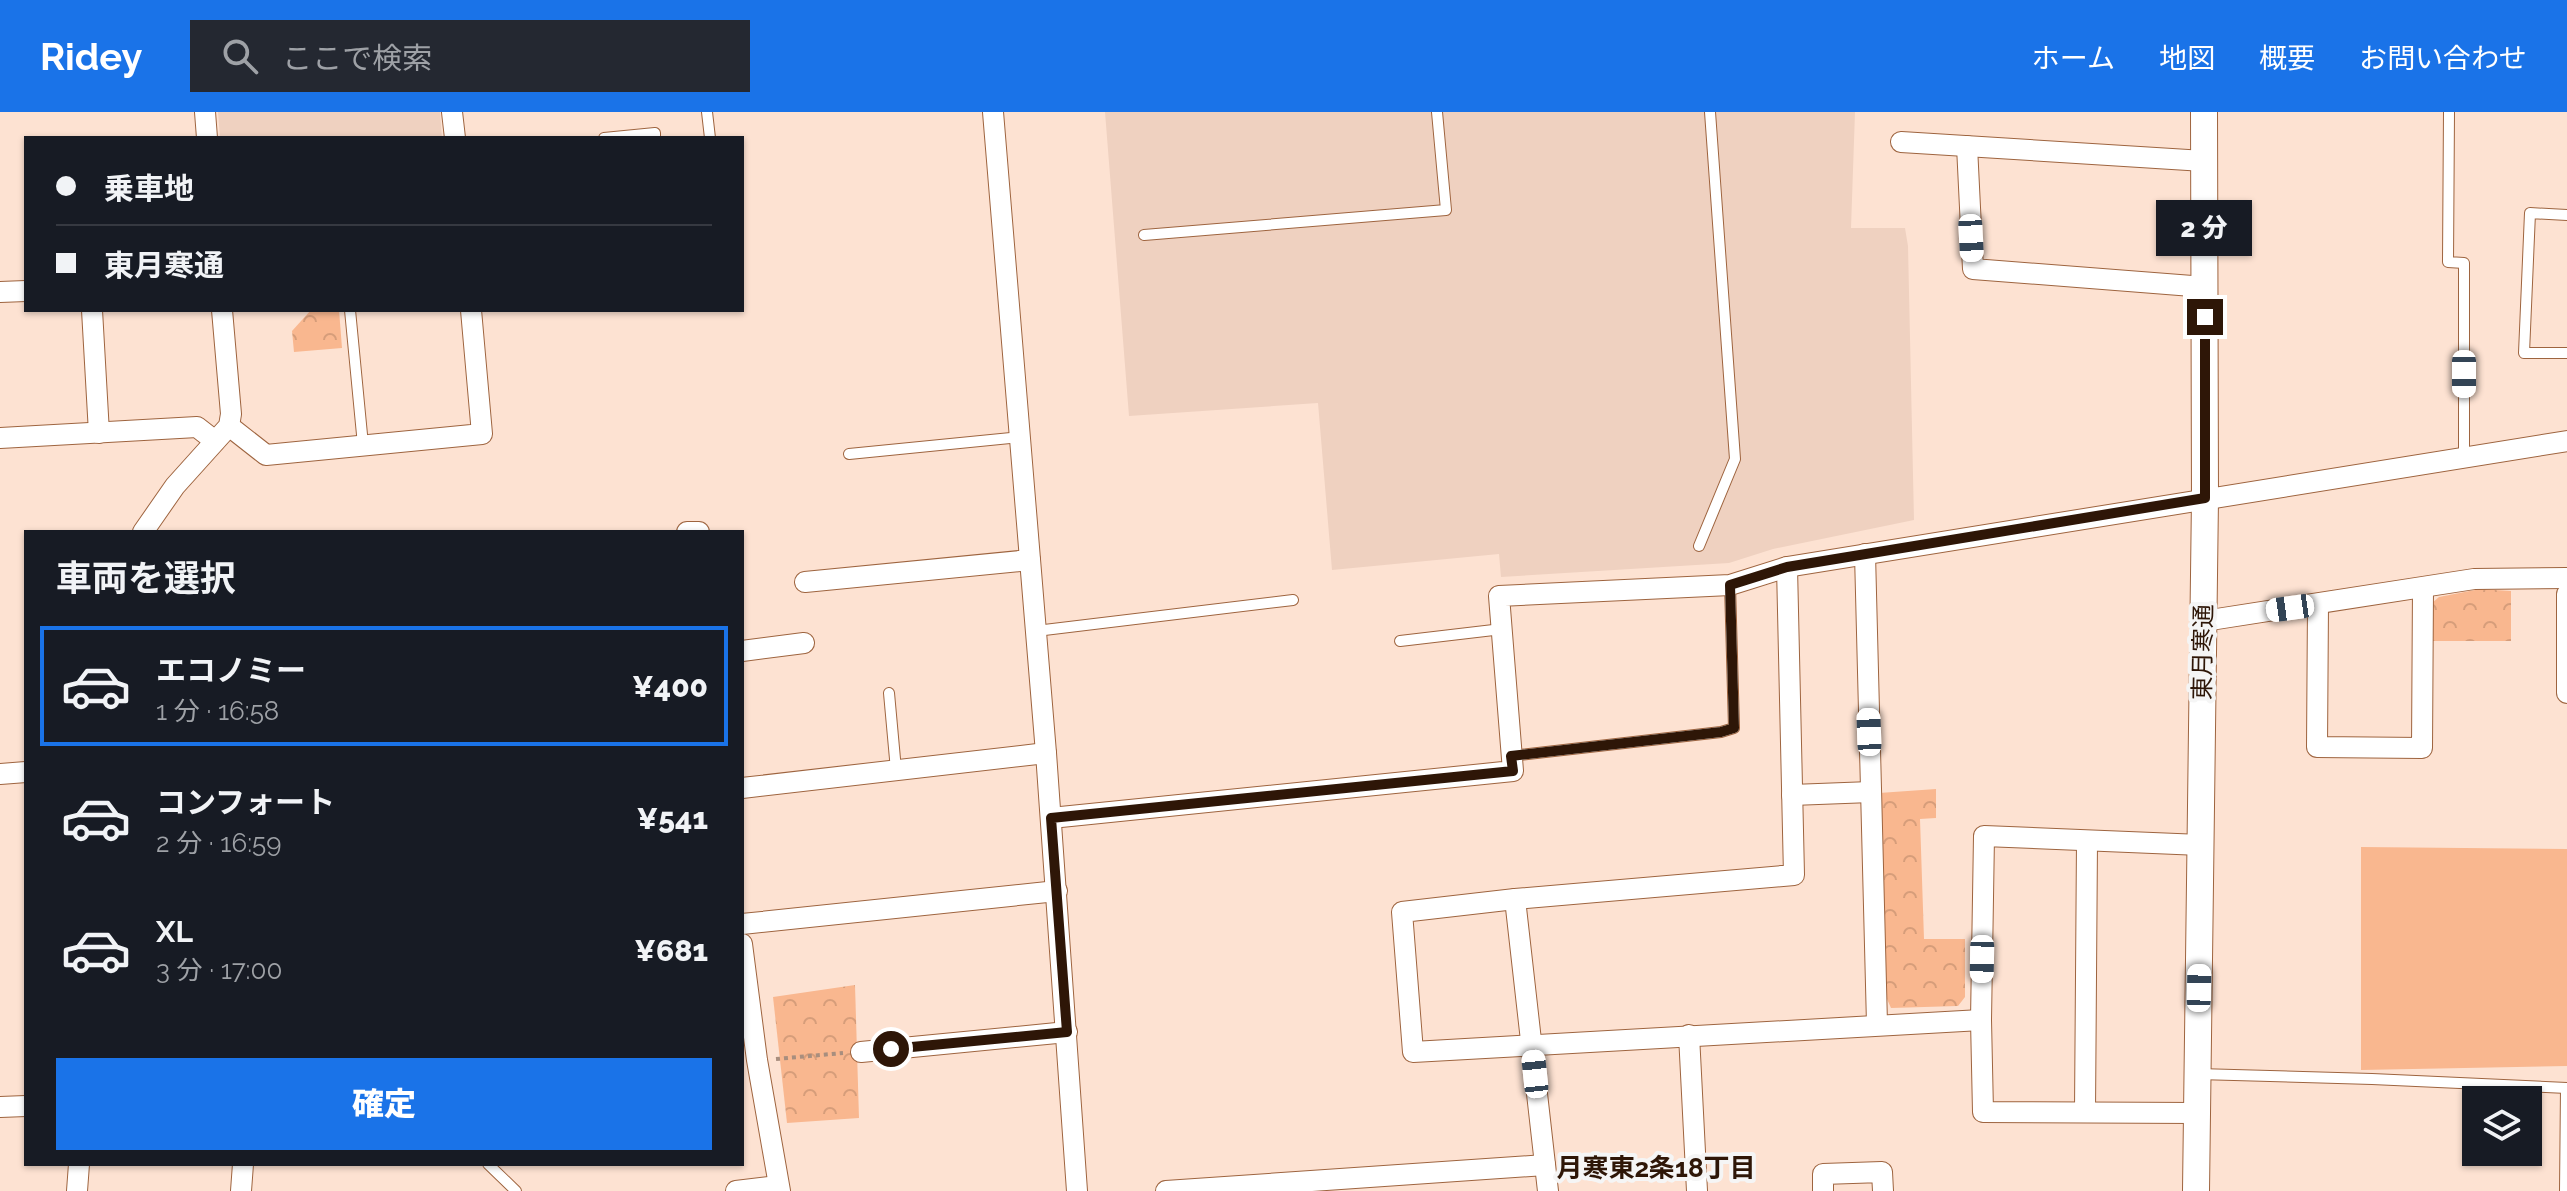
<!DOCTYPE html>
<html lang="ja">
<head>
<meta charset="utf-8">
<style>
  :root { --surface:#171b24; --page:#242831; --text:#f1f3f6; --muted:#9ea1a6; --line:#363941; --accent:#1a73e8 }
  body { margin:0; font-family:Raleway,"Noto Sans JP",sans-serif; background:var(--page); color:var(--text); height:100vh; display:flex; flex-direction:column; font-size:30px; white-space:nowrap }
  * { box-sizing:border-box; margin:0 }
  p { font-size:26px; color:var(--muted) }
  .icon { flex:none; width:44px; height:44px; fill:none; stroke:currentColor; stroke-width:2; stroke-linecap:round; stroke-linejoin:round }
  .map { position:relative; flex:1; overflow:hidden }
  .drawer { position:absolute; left:24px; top:418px; width:720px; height:636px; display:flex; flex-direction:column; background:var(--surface); border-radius:0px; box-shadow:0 2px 6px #0004 }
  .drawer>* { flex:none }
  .top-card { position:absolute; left:24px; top:24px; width:720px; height:176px; border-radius:0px; box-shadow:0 2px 6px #0004; display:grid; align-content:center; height:176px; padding:0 32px; background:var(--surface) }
  .tools { position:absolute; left:2462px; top:974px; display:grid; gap:16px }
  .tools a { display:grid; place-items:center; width:80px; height:80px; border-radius:0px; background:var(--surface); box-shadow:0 2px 6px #0004; font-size:40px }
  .end { position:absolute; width:36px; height:36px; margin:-18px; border:10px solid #2e1607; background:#fff; box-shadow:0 0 0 4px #fff }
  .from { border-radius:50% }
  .bubble { position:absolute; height:56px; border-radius:0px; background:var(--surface); box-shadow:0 2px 6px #0004; font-size:26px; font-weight:800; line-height:56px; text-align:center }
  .car { position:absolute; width:24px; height:48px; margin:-24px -12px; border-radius:10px; box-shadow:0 0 6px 2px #0007; background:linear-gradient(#fff 24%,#345 0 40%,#fff 0 76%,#345 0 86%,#fff 0) }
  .top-card b { display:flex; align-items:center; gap:28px; height:76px; font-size:30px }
  .top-card b+b { border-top:2px solid var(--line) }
  .top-card i { width:20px; height:20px; background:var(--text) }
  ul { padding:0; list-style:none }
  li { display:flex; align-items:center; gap:24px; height:120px; margin:0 16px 12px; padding:0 16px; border:4px solid transparent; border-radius:0px }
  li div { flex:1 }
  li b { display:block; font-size:30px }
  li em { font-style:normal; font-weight:800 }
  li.selected { border-color:var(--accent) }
  li>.icon { width:72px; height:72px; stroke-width:1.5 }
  h2 { padding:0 32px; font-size:36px; line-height:96px }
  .button { display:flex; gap:16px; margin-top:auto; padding:16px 32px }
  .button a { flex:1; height:92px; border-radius:0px; background:var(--accent); color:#fff; font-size:32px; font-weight:800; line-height:92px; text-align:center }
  header { display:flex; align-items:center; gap:48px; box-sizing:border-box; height:112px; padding:0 40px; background:var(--accent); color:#fff }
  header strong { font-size:38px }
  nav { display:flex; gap:44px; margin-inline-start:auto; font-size:28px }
  .search { width:560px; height:72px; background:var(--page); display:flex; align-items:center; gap:20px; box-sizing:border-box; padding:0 28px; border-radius:0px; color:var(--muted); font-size:30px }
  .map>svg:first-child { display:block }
  .built { fill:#efd1c0 }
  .grass { fill:#f9b78f }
  .park { fill:url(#park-crowns) }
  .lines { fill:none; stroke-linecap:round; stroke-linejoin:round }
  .service-casing { stroke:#9e643f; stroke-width:12 }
  .minor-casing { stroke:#9e643f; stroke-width:22 }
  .tertiary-casing { stroke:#9e643f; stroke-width:28 }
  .path { stroke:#a88e7e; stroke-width:4; stroke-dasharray:4 4; stroke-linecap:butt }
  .service { stroke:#fff; stroke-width:10 }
  .minor { stroke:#fff; stroke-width:20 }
  .tertiary { stroke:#fff; stroke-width:26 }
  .route { stroke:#2e1607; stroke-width:10 }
  .labels { text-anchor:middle; stroke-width:8; stroke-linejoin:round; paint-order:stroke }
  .street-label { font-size:24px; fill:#2e1607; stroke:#f5f5f5 }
  .neighbourhood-label { font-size:26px; font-weight:bold; fill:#2e1607; stroke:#f5f5f5 }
</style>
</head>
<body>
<header>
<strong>Ridey</strong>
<div class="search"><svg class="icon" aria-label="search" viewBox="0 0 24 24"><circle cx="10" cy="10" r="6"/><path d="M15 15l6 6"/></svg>ここで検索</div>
<nav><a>ホーム</a><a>地図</a><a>概要</a><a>お問い合わせ</a></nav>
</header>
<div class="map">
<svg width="2567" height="1079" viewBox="0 0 2567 1079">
  <defs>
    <pattern id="park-crowns" width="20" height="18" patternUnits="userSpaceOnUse" patternTransform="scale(2)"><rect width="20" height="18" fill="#f9b78f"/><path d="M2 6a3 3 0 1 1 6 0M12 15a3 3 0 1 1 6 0" fill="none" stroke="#d69d7a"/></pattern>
  </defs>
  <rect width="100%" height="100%" fill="#fde2d2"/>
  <g class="built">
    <polygon points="218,0 440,0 442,26 220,26"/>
    <polygon points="1105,0 1855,0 1851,116 1905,116 1908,134 1914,408 1773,437 1729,451 1501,465 1499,442 1332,458 1318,291 1129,304"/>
  </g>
  <polygon class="grass" points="2361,735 2567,737 2567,954 2361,958"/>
  <g class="park">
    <polygon points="311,198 339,198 342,236 294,240 292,219"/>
    <polygon points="2480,477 2511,479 2511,529 2432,529 2432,491 2439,485"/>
    <polygon points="1936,677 1936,706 1920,707 1924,827 1965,827 1965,885 1958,894 1891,896 1887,887 1879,681"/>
    <polygon points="855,873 859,1006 787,1011 773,885"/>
  </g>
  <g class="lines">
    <g class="service-casing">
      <g id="service">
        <polyline points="707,0 710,26"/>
        <polyline points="2449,0 2448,150 2464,151 2464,345"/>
        <polyline points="604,26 655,21 655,26"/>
        <polyline points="2567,103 2530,101 2524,241 2567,241"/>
        <polyline points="1144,123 1446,98 1437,0"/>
        <polyline points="350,198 363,333"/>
        <polyline points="849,342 1020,325"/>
        <polyline points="1699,434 1735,347 1710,0"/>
        <polyline points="1036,519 1293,488"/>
        <polyline points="1400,529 1502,517"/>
        <polyline points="889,581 896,658"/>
        <polyline points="1511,644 1721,620 1734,616 1730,473"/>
        <polyline points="2198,962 2372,967 2567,976"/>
        <polyline points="488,1052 516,1079"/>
        <polyline points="2565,1079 2566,976"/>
      </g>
    </g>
    <g class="minor-casing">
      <g id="minor">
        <polyline points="205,0 207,26"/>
        <polyline points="452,0 455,26"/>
        <polyline points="993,0 1046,641 1077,1079"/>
        <polyline points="1901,30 2204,49"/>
        <polyline points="1967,34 1973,157 2205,175"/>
        <polyline points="0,180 26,179"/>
        <polyline points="92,198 99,321"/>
        <polyline points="229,314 266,343 482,322 471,198"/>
        <polyline points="0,326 197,315 215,329"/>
        <polyline points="143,420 175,374 229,314 231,302 222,198"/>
        <polyline points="687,420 699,420"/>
        <polyline points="1865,442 1877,912"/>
        <polyline points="1787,455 1794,763 1515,787 1402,800 1413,940 1981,908"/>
        <polyline points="805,470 1030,448"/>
        <polyline points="2567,482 2567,581"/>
        <polyline points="2318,492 2317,635 2422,636 2423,476"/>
        <polyline points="2204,509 2474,467 2567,466"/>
        <polyline points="742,539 804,531"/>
        <polyline points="0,662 26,660"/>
        <polyline points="742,676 1046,641"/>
        <polyline points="1792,683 1871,680"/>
        <polyline points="1051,706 1513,659 1499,484 1730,473 1787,455 2567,329"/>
        <polyline points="1515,787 1548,1079"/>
        <polyline points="742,812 1057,779"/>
        <polyline points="742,832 757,948 780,1079"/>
        <polyline points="1689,923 1697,1079"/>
        <polyline points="861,940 1067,920"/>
        <polyline points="0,995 26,994"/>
        <polyline points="2085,1000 2087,729"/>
        <polyline points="2196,1001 1983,1000 1981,908 1984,724 2201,733"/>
        <polyline points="77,1079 79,1052"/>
        <polyline points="241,1079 243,1052"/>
        <polyline points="736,1079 778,1074"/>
        <polyline points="1166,1079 1545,1053"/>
        <polyline points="1823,1079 1823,1062 1882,1060 1883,1079"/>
      </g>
    </g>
    <g class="tertiary-casing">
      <polyline id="tertiary" points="2196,1079 2205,386 2204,0"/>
    </g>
    <polyline class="path" points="776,947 843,941"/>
    <use href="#service" class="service"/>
    <use href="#minor" class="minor"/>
    <use href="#tertiary" class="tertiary"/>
  </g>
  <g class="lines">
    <polyline class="route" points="891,937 1067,920 1051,706 1513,659 1511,644 1721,620 1734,616 1730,473 1787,455 2205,386 2205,205"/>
  </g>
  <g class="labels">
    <g class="street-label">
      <text transform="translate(2203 540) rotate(-89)" y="8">東月寒通</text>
    </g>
    <g class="neighbourhood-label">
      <text x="1656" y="1065">月寒東2条18丁目</text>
    </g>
  </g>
</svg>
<div class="tools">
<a><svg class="icon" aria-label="layers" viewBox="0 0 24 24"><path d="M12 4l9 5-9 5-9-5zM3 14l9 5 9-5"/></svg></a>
</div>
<i class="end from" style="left:891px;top:937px"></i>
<i class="end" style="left:2205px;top:205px"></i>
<div class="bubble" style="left:2156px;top:88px;width:96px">2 分</div>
<i class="car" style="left:1971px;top:126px;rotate:177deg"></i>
<i class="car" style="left:2464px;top:262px;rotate:180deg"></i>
<i class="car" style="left:2290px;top:496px;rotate:262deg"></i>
<i class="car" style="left:1869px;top:620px;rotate:358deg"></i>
<i class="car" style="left:1982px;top:847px;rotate:181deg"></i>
<i class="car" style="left:2199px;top:876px;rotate:1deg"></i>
<i class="car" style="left:1535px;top:962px;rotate:354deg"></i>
<div class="top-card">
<b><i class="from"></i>乗車地</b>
<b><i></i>東月寒通</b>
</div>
<section class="drawer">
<h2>車両を選択</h2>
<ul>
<li class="selected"><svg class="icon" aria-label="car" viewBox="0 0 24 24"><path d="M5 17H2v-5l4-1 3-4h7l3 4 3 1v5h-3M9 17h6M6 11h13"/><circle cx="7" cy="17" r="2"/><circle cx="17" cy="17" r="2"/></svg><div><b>エコノミー</b><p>1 分 · 16:58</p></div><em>¥400</em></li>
<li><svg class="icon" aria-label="car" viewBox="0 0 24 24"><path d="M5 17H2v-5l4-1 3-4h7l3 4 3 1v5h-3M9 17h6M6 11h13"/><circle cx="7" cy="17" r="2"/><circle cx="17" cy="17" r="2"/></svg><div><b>コンフォート</b><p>2 分 · 16:59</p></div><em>¥541</em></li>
<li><svg class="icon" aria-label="car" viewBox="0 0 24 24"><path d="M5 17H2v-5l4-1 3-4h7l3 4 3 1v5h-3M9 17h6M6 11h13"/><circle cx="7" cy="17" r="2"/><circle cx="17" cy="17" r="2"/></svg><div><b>XL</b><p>3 分 · 17:00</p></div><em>¥681</em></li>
</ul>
<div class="button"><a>確定</a></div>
</section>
</div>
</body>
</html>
